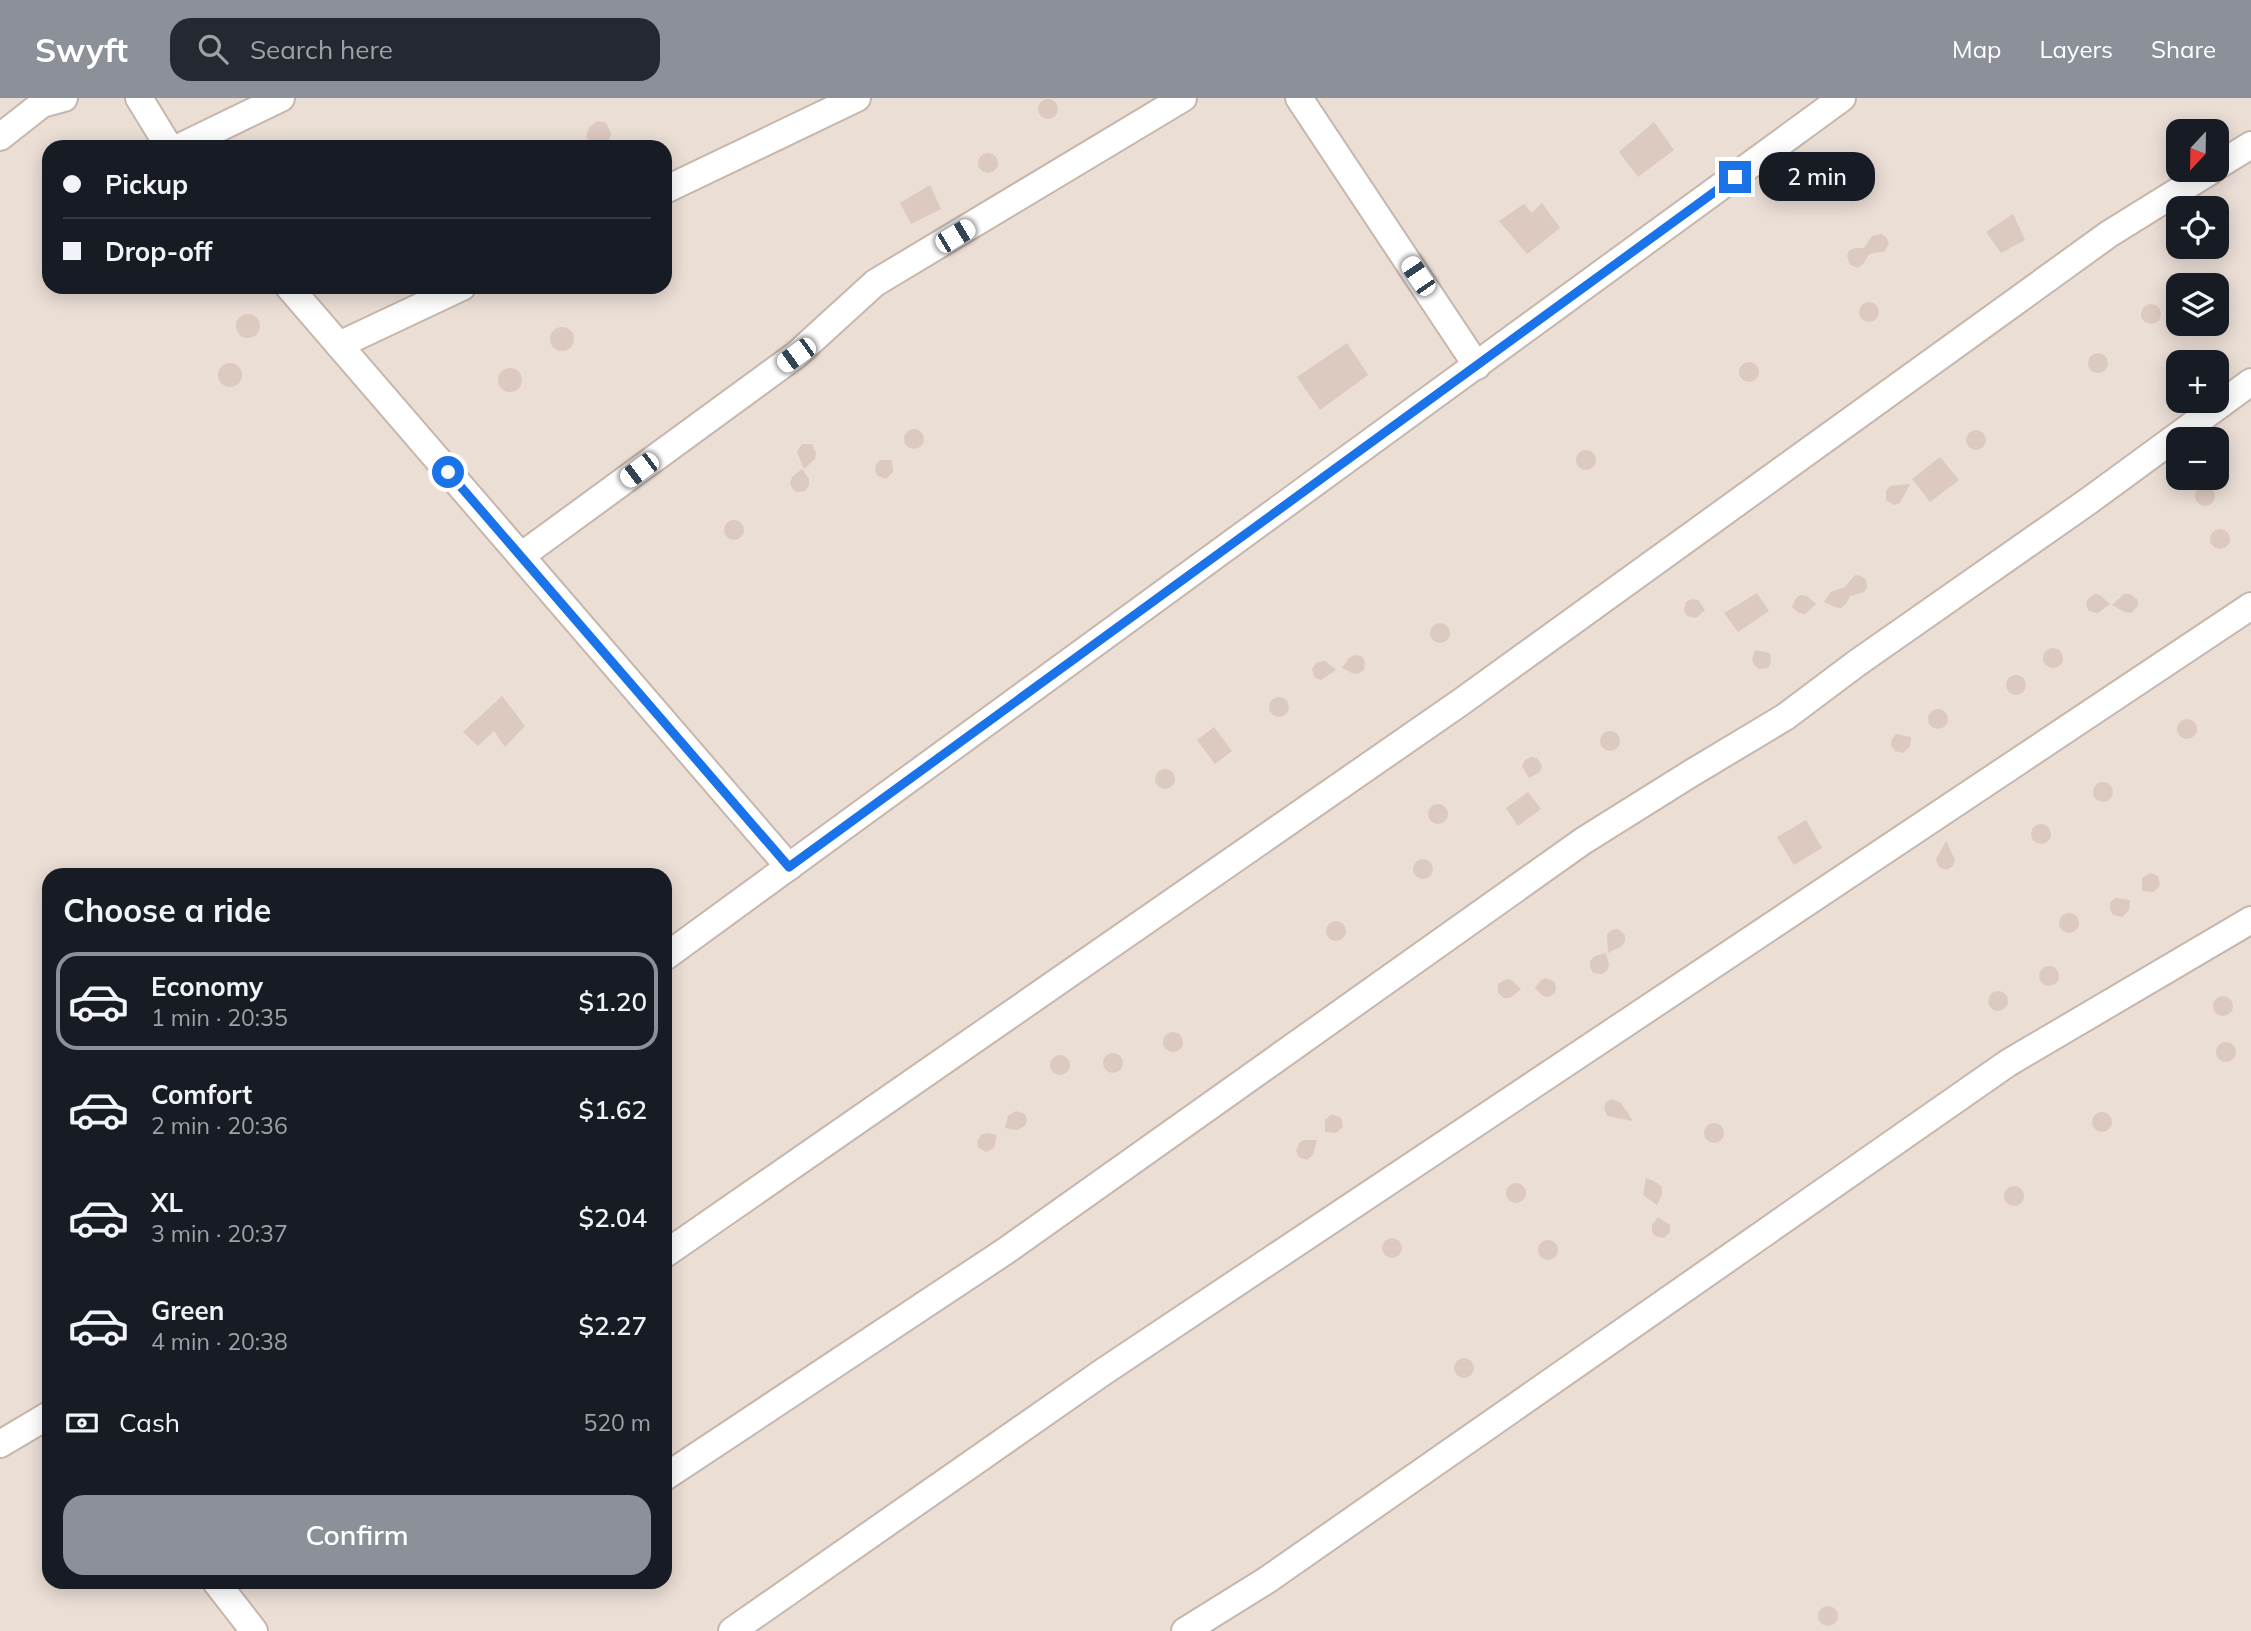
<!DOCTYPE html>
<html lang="en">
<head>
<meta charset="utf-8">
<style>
  :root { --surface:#171b24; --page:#242831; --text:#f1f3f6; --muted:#9ea1a6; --line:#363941; --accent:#8c9099 }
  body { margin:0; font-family:Mulish,sans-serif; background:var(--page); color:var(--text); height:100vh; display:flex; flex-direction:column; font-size:26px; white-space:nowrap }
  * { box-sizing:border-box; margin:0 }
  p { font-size:23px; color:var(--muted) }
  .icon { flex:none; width:38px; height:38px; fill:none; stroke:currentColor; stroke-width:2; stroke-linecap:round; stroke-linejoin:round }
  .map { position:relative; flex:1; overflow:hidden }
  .details { position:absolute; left:42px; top:770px; width:630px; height:721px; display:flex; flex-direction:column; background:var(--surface); border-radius:21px; box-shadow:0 4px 18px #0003 }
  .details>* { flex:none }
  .hud { position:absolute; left:42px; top:42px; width:630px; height:154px; border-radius:21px; box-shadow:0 4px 18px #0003; display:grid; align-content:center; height:154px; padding:0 21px; background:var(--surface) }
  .needle { width:46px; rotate:202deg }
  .tools { position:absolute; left:2166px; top:21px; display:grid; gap:14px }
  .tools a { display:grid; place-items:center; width:63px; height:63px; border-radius:14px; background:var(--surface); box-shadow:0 4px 18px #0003; font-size:35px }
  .end { position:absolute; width:32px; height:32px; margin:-16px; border:9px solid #1a73e8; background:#fff; box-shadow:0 0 0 4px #fff }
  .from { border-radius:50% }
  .bubble { position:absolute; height:49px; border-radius:21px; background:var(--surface); box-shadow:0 4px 18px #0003; font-size:23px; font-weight:600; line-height:49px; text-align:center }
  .car { position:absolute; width:21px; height:42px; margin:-21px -10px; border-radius:9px; box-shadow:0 0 5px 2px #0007; background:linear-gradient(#fff 24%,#345 0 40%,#fff 0 76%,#345 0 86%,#fff 0) }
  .hud b { display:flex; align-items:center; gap:24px; height:66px; font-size:26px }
  .hud b+b { border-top:2px solid var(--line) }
  .hud i { width:18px; height:18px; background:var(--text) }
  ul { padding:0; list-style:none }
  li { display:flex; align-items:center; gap:21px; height:98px; margin:0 14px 10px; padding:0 7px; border:4px solid transparent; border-radius:21px }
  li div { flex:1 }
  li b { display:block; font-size:26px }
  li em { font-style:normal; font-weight:600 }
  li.on { border-color:var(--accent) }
  li>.icon { width:63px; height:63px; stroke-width:1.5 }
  h2 { padding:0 21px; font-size:32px; line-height:84px }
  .pay { display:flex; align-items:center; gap:18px; height:77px; padding:0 21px; font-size:26px }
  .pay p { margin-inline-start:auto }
  .cta { display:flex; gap:14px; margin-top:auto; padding:14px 21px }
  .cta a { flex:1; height:80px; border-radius:21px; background:var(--accent); color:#fff; font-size:28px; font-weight:600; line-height:80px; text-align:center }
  header { display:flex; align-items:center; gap:42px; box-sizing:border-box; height:98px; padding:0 35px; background:var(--accent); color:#fff }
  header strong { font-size:33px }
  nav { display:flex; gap:38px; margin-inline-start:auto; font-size:24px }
  .search { width:490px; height:63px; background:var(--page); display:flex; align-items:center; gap:18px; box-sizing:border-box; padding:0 24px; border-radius:21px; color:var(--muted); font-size:26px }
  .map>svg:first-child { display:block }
  .residential { fill:#eaded5; fill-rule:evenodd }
  .building { fill:#dcc9bf }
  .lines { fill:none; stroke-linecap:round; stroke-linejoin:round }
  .minor-casing { stroke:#c6b6ac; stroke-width:30 }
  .minor { stroke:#fff; stroke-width:26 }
  .route { stroke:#1a73e8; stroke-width:9 }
</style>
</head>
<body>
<header>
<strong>Swyft</strong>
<div class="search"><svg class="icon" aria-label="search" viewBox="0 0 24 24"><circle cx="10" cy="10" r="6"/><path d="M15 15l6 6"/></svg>Search here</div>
<nav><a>Map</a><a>Layers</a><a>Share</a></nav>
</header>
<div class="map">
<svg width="2251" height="1533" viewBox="0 0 2251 1533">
  <rect width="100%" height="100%" fill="#f6eee8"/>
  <path class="residential" d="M0,0H2251V1533H0ZM2179,33H2217V72H2179ZM49,49H665V189H49ZM2179,110H2217V149H2179ZM2179,187H2217V226H2179ZM2179,264H2217V303H2179ZM2179,341H2217V380H2179ZM49,777H665V1484H49Z"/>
  <g class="building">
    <circle cx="1048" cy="11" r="10"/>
    <polygon points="598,23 606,25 611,35 609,42 599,46 586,40 589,29"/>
    <polygon points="1654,24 1674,52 1638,79 1619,54"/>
    <circle cx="988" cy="65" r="10"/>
    <polygon points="930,87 941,111 911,126 900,105"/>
    <polygon points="1542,105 1560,130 1527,156 1499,123 1524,106 1532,115"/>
    <polygon points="2013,116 2025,142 2001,155 1986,134"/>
    <polygon points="1881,136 1886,139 1889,145 1885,153 1869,156 1864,165 1858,170 1850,167 1847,158 1849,153 1855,150 1864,150 1872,138"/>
    <circle cx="1869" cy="214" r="10"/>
    <circle cx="2151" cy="216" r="10"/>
    <circle cx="248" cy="228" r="12"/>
    <circle cx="562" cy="241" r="12"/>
    <polygon points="1347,245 1368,277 1320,312 1297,279"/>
    <circle cx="2098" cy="265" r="10"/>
    <circle cx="1749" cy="274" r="10"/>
    <circle cx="230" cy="277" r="12"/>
    <circle cx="510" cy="282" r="12"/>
    <circle cx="914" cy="341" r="10"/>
    <circle cx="1976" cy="342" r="10"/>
    <polygon points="802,346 812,346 816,355 815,361 804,371 797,354"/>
    <circle cx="1586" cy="362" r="10"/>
    <polygon points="1940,359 1959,382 1930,404 1912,381"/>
    <polygon points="880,362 892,362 893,374 886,381 878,378 875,373 876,367"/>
    <polygon points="802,371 809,381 809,387 805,393 796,394 792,390 790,384 793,378"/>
    <polygon points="1910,386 1900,405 1894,407 1886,402 1886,393 1890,388"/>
    <circle cx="2205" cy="398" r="10"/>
    <circle cx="734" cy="432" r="10"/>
    <circle cx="2220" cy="441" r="10"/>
    <polygon points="1855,477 1861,478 1866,482 1867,490 1864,494 1850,498 1846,506 1841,510 1835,509 1824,504 1831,494 1845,489"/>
    <polygon points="1757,495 1769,513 1738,534 1724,515"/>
    <polygon points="2094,496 2100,497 2110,506 2098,515 2089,513 2086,508 2087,502"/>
    <polygon points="2124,496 2130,496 2138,502 2138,508 2131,515 2125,514 2112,507"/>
    <polygon points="1801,497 1807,498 1816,506 1805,516 1799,515 1792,509 1796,500"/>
    <polygon points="1692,501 1698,502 1705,512 1696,520 1687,518 1684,513 1686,504"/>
    <circle cx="1440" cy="535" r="10"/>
    <circle cx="2053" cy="560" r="10"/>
    <polygon points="1755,552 1770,555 1771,565 1768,570 1759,571 1754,567 1752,561"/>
    <polygon points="1354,557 1361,558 1365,563 1364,572 1358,576 1352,575 1342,570 1349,560"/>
    <polygon points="1325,563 1336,572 1321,582 1315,580 1312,571 1317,564"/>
    <circle cx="2016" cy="587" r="10"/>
    <polygon points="502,598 525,628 505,649 494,633 478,648 463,634"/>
    <circle cx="1279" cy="609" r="10"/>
    <circle cx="1938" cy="621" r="10"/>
    <circle cx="2187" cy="631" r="10"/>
    <polygon points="1214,629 1232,653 1215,666 1197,642"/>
    <circle cx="1610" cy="643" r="10"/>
    <polygon points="1896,636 1911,639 1910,648 1903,655 1895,653 1891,647 1892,641"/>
    <polygon points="1531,659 1537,660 1542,668 1540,674 1529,680 1522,668 1525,662"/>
    <circle cx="1165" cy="681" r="10"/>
    <circle cx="2103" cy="694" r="10"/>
    <polygon points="1528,694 1541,711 1518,728 1506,710"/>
    <circle cx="1438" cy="716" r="10"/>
    <polygon points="1806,722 1822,750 1794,767 1777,739"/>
    <circle cx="2041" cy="736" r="10"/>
    <polygon points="1946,743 1955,762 1953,768 1947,772 1939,769 1936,761"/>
    <circle cx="1423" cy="771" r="10"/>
    <polygon points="2150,775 2158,778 2160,787 2154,794 2142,793 2142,780"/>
    <polygon points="2115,800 2130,802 2129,812 2122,819 2113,817 2110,811 2110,805"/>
    <circle cx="2069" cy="825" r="10"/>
    <circle cx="1336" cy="833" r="10"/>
    <polygon points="1618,831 1625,837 1625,843 1622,848 1608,855 1607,836 1612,832"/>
    <polygon points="1606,855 1609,867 1607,873 1602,876 1593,875 1590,869 1590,863 1595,858"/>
    <circle cx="2049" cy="878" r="10"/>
    <polygon points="1545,880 1554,883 1556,889 1555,895 1549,899 1543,898 1535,890 1540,883"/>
    <polygon points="1506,881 1512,882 1521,891 1510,900 1504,900 1498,895 1498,886"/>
    <circle cx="1998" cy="903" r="10"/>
    <circle cx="2223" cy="908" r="10"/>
    <circle cx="1173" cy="944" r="10"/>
    <circle cx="2226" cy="954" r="10"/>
    <circle cx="1113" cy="965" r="10"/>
    <circle cx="1060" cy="967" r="10"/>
    <polygon points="1612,1001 1621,1005 1633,1023 1607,1018 1604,1010 1606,1004"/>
    <polygon points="1016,1013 1025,1016 1027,1022 1025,1028 1017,1032 1005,1030 1008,1018"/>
    <circle cx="2102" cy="1024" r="10"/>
    <polygon points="1332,1016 1341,1020 1343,1029 1336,1035 1325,1034 1325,1022"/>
    <circle cx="1714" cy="1035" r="10"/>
    <polygon points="988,1035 997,1037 994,1050 986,1054 978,1049 977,1043 982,1036"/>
    <polygon points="1304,1042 1317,1042 1313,1057 1307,1062 1299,1059 1296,1053 1299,1045"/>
    <polygon points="1646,1080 1657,1085 1662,1089 1662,1096 1657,1107 1643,1097"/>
    <circle cx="1516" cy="1095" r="10"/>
    <circle cx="2014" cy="1098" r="10"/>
    <polygon points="1658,1119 1670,1127 1670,1134 1664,1140 1655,1138 1652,1133 1652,1127"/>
    <circle cx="1392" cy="1150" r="10"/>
    <circle cx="1548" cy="1152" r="10"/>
    <circle cx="1464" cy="1270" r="10"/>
    <circle cx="1828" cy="1518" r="10"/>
  </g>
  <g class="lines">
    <g class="minor-casing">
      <g id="minor">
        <polyline points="139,0 169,49"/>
        <polyline points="1299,0 1477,268"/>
        <polyline points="0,39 42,6 64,0"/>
        <polyline points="180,49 281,0"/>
        <polyline points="2217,68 2251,47"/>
        <polyline points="665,92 857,0"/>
        <polyline points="289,189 789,769"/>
        <polyline points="339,247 462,189"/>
        <polyline points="521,458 796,257 875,185 1183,0"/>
        <polyline points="665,859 1842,0"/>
        <polyline points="665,1156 1461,604 2109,136 2212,72"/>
        <polyline points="0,1346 49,1317"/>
        <polyline points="665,1379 1007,1152 1583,743 1690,676 1785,619 1857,565 2090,402 2251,284"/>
        <polyline points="216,1484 254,1533"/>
        <polyline points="732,1533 1103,1274 2251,508"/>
        <polyline points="1185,1533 1267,1482 2008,965 2251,822"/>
      </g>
    </g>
    <use href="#minor" class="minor"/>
  </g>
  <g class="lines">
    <polyline class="route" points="448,374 789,769 1735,79"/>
  </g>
</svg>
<div class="tools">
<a><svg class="needle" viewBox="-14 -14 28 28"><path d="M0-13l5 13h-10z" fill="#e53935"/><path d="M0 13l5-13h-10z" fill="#9ea1a6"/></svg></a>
<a><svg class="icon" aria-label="locate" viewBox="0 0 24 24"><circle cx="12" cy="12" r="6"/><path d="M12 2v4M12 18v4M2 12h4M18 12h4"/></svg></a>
<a><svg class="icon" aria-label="layers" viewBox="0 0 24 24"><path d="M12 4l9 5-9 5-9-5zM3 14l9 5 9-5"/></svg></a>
<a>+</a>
<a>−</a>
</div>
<i class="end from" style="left:448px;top:374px"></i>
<i class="end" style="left:1735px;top:79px"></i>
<div class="bubble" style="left:1759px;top:54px;width:116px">2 min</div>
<i class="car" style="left:955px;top:138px;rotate:59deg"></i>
<i class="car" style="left:1418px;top:178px;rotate:326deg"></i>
<i class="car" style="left:796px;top:257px;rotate:234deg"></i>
<i class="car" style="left:639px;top:372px;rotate:233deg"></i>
<div class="hud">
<b><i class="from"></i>Pickup</b>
<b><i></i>Drop-off</b>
</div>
<section class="details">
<h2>Choose a ride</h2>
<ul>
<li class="on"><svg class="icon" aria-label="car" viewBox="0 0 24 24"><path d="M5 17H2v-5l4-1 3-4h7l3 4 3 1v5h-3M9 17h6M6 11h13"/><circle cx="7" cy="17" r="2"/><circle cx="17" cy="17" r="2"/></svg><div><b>Economy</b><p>1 min · 20:35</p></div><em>$1.20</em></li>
<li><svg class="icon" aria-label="car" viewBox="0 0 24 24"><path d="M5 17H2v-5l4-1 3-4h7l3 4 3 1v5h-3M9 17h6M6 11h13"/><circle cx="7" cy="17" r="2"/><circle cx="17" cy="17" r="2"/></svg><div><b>Comfort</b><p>2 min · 20:36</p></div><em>$1.62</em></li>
<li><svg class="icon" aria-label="car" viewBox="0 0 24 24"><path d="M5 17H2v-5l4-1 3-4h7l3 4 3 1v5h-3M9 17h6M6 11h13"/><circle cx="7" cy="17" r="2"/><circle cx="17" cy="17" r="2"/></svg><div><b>XL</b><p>3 min · 20:37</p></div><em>$2.04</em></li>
<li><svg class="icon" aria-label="car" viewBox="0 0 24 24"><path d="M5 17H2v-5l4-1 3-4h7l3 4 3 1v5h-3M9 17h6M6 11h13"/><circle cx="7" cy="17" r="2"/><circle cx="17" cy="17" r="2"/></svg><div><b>Green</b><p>4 min · 20:38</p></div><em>$2.27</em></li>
</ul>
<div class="pay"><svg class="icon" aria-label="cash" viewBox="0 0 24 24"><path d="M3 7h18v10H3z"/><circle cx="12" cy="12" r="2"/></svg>Cash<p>520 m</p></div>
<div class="cta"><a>Confirm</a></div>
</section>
</div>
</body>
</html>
